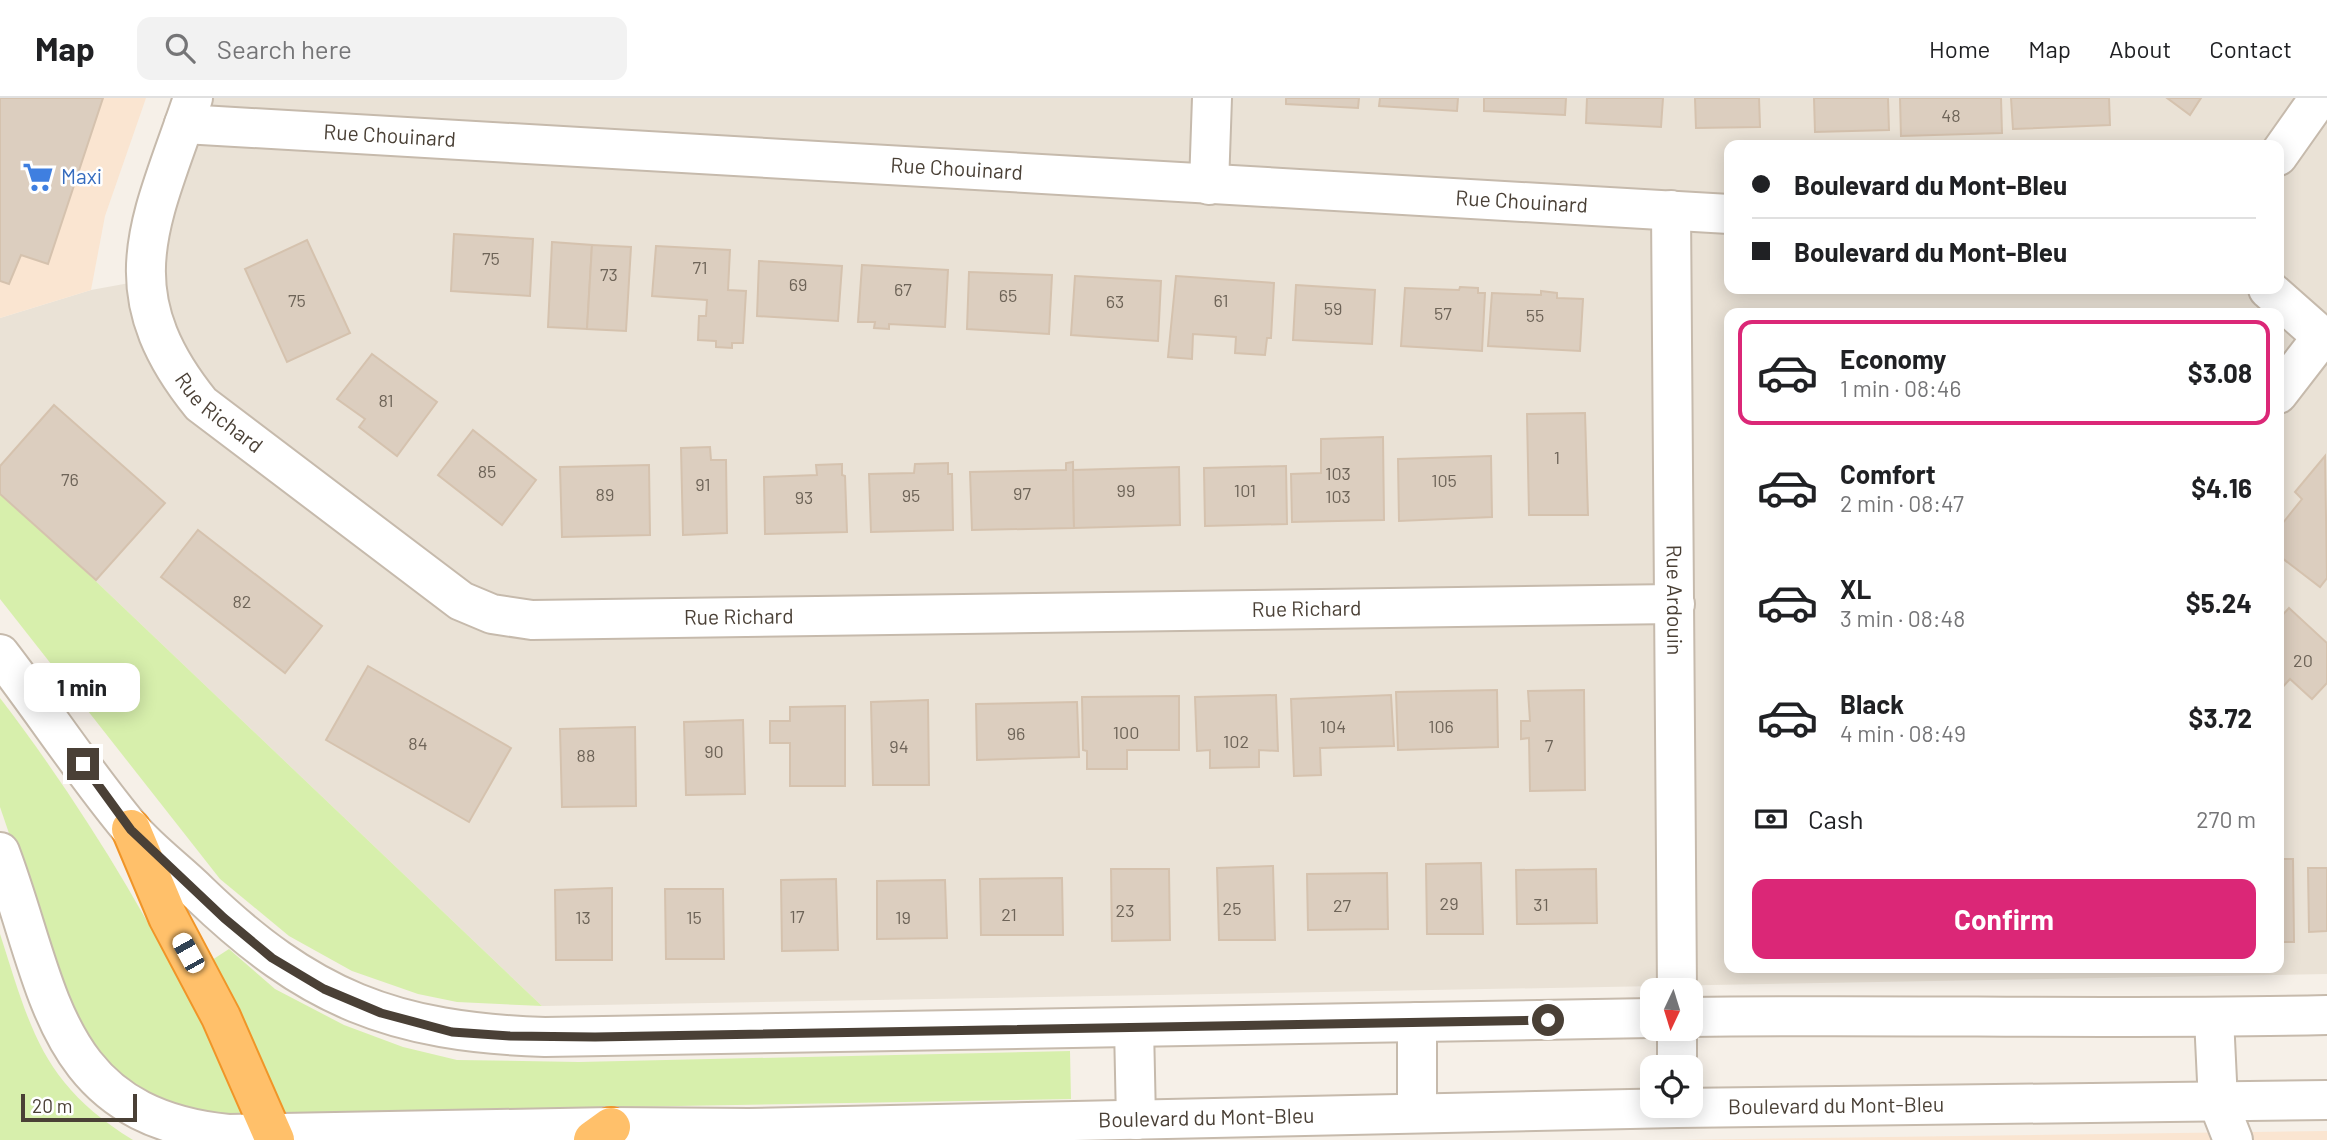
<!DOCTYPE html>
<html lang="en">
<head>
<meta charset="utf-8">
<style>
  :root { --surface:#fff; --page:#f2f2f2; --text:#202124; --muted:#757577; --line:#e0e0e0; --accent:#db2777 }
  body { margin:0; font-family:Barlow,sans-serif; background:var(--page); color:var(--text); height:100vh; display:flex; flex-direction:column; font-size:26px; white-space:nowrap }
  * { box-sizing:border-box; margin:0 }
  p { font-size:23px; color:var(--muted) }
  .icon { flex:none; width:38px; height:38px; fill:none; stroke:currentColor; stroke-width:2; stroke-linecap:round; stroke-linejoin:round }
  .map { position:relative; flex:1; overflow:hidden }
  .side { position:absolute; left:1724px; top:210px; width:560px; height:665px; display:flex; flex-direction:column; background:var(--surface); border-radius:14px; box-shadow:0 4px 18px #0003 }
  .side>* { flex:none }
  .top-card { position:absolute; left:1724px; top:42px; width:560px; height:154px; border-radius:14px; box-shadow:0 4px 18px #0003; display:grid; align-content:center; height:154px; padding:0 28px; background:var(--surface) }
  .needle { width:46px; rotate:184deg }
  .fabs { position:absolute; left:1640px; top:880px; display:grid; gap:14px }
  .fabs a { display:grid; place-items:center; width:63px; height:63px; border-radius:14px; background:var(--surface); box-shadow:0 4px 18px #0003; font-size:35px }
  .scale { position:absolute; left:21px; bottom:18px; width:116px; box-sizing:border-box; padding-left:7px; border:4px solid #4a4036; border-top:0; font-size:19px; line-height:24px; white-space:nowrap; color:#4a4036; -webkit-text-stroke:5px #fff; paint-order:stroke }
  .end { position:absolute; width:32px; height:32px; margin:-16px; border:9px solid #4a4036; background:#fff; box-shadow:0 0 0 4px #fff }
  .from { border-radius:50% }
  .bubble { position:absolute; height:49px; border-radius:14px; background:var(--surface); box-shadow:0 4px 18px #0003; font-size:23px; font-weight:700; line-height:49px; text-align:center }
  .car { position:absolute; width:21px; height:42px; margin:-21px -10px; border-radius:9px; box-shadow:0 0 5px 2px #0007; background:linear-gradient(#fff 24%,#345 0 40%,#fff 0 76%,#345 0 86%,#fff 0) }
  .top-card b { display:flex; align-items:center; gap:24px; height:66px; font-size:26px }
  .top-card b+b { border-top:2px solid var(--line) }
  .top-card i { width:18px; height:18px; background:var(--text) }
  ul { padding:12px 0 0; list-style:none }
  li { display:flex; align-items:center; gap:21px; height:105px; margin:0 14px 10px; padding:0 14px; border:4px solid transparent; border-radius:14px }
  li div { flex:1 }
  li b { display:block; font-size:26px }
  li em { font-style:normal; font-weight:700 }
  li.on { border-color:var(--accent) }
  li>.icon { width:63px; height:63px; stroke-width:1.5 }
  .pay { display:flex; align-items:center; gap:18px; height:77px; padding:0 28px; font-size:26px }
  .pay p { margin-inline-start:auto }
  .button { display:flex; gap:14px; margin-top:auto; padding:14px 28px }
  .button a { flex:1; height:80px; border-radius:14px; background:var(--accent); color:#fff; font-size:28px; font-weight:700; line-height:80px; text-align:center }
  header { display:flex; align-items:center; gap:42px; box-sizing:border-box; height:98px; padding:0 35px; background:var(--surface); border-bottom:2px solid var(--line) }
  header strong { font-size:33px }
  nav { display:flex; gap:38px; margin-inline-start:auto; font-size:24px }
  .search { width:490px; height:63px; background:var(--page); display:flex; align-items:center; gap:18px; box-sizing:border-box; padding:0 24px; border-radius:14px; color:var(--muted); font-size:26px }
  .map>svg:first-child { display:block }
  .residential { fill:#eae2d6; fill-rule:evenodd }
  .commercial { fill:#fae5d1 }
  .green { fill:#d7efac }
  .building { fill:#dccebf; stroke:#d5c2ae; stroke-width:2 }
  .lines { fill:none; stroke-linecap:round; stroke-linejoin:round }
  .minor-casing { stroke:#c6baac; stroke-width:42 }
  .highway-casing { stroke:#f09528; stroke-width:42 }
  .minor { stroke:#fff; stroke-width:38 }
  .highway { stroke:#ffc06a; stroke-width:38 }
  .route { stroke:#4a4036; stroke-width:9 }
  .labels { text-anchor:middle; stroke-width:5; stroke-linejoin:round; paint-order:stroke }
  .number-label { font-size:18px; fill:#6e6458 }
  .street-label { font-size:21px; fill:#4a4036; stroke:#fff }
  .shop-label { font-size:21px; fill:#366cbe; stroke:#fff; text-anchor:start }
</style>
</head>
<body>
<header>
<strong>Map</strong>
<div class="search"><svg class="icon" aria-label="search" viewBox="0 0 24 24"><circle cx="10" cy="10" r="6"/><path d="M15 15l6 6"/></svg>Search here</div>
<nav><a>Home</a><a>Map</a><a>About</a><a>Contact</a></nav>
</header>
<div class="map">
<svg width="2327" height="1042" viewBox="0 0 2327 1042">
  <rect width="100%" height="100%" fill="#f6f0e8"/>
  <path class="residential" d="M193,0H2327V876L542,908L0,392V220L91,192L146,182ZM1729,47H2278V191H1729ZM1729,215H2278V870H1729Z"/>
  <g class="commercial">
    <polygon points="0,0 146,0 105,118 91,192 0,220"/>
    <polygon points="2327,1033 2327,1042 1677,1042"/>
  </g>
  <g class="green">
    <polygon points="0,392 542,908 457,904 418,896 352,873 289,838 220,781 0,501"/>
    <path d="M0,600C97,727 176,864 241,1010L240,1016L193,1014L147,997L103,965L68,908L0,709Z"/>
    <path d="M0,836C31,932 42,986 133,1042H0Z"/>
    <polygon points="229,851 275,891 344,927 403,949 457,962 579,964 1070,953 1071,1001 284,1015 212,862"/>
  </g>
  <g class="building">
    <polygon points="0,0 103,0 48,166 21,157 9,186 0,183"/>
    <polygon points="1286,0 1359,0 1358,10 1286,6"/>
    <polygon points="1380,0 1458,0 1457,13 1379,8"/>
    <polygon points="1484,0 1566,0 1565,17 1484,13"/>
    <polygon points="1587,0 1663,0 1661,29 1586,25"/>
    <polygon points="1695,0 1759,0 1760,29 1696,30"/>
    <polygon points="1814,0 1888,0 1889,32 1815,34"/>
    <polygon points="1900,0 2001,0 2002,35 1901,38"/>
    <polygon points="2011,0 2109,0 2110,27 2013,31"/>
    <polygon points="2167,0 2201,0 2190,17"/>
    <polygon points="454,136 533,141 530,198 451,193"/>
    <polygon points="307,142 350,235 287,264 245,171"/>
    <polygon points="552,144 592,147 587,231 548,229"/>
    <polygon points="592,147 631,149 626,233 587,231"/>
    <polygon points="656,148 730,152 728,192 746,193 743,245 732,245 732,250 716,249 716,243 698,242 699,218 706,218 707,202 652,198"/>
    <polygon points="759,163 842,168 838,223 757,218"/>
    <polygon points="862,167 948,172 945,229 889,226 889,231 874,230 875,224 858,224"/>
    <polygon points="969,174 1052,177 1049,236 967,231"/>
    <polygon points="1075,178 1161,183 1158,243 1071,237"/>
    <polygon points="1176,178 1274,185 1271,240 1267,240 1265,257 1235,255 1236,239 1193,236 1192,261 1168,259"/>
    <polygon points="1296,187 1375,192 1372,246 1293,242"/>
    <polygon points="1460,189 1478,190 1478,195 1485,195 1482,253 1401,248 1405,190 1459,192"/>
    <polygon points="1541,193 1557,195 1557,200 1583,201 1580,253 1488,248 1492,195 1541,197"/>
    <polygon points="372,256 437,304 397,358 359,329 365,321 337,301"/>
    <polygon points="54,307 165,405 96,482 0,396 0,368"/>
    <polygon points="1585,315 1588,417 1529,417 1527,316"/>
    <polygon points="473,332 536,382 502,427 438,377"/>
    <polygon points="1383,339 1384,422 1292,424 1291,376 1321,375 1321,341"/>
    <polygon points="710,349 711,362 726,362 727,435 683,437 681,350"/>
    <polygon points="1491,358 1492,419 1399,423 1398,361"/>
    <polygon points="2325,358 2327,480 2320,489 2278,457 2278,431 2302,401 2295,394"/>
    <polygon points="1073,364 1074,430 972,432 970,374 1066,372 1066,365"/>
    <polygon points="948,365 948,376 952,376 953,432 871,434 869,376 914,375 915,366"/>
    <polygon points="842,366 842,377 845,378 847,434 765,436 764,379 817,377 816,367"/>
    <polygon points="649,367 650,437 562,439 560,369"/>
    <polygon points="1286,368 1287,426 1205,428 1204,370"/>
    <polygon points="1179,369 1180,427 1074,430 1073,372"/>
    <polygon points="198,432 322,528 285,575 161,479"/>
    <polygon points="2289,510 2327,545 2327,585 2312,601 2290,581 2278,594 2278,522"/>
    <polygon points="368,568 511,650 469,724 326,642"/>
    <polygon points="1497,592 1498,649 1398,652 1396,594"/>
    <polygon points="1584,592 1585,692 1530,693 1529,640 1521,641 1521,623 1530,623 1528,593"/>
    <polygon points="1276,597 1278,653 1259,652 1259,669 1210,670 1210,652 1197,653 1195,599"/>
    <polygon points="1391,597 1394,648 1320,650 1321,677 1294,678 1291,601"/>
    <polygon points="1179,598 1179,652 1127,652 1127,671 1087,671 1087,653 1083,652 1082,599"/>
    <polygon points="928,602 929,687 873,687 871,604"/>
    <polygon points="1077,604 1079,659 977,662 976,606"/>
    <polygon points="845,608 845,688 790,688 790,645 770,645 770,623 790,623 790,609"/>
    <polygon points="743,622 745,696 686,697 684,624"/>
    <polygon points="635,629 636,708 562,709 560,631"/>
    <polygon points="2278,761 2293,761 2294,844 2278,844"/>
    <polygon points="1481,765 1483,836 1427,836 1426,766"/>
    <polygon points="1273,768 1275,842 1219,842 1217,770"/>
    <polygon points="2308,770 2327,770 2327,833 2309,834"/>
    <polygon points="1111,771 1169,771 1170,842 1112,843"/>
    <polygon points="1596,771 1597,825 1517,826 1516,772"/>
    <polygon points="1387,775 1388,831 1308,832 1307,776"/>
    <polygon points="1062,780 1063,837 981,837 980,781"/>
    <polygon points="836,781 838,852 782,853 781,782"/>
    <polygon points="945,782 947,840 877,841 877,783"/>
    <polygon points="612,790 612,862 556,862 555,792"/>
    <polygon points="665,791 723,791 724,861 666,861"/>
  </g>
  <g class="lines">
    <g class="minor-casing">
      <g id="minor">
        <path id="s1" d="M193,0C152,122 108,191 201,306L461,503L492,516L532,522L1675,506"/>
        <path id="s2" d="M184,26L1729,116"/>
        <polyline points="2278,58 2319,0"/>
        <polyline points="1209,87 1212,0"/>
        <path id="s3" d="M1671,112L1677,892"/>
        <polyline points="2268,191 2327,243"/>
        <polyline points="2278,296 2322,239"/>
        <path d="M0,556C44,613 84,675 130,730C150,754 177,773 199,795C309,901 393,934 545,939L1652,920"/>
        <path id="s4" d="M0,754C51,889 51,1018 228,1036L611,1029L749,1030L1677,1010L2327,1002"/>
        <path d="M1690,919C1903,916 2115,922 2327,917"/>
        <polyline points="2214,920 2218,1004 2233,1042"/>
        <polyline points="1417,924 1417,1015"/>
        <polyline points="1134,929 1136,1022"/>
        <polyline points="1677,931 1677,970"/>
      </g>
    </g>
    <g class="highway-casing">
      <g id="highway">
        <polyline points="131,731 168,819 221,919 275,1042"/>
        <polyline points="593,1042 611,1029"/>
      </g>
    </g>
    <use href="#minor" class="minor"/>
    <use href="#highway" class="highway"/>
  </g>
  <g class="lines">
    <polyline class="route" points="83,666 131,732 224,820 272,860 324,891 381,915 452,934 510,938 595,939 1548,922"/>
  </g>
  <defs>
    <g id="supermarket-bare" transform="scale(2.415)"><path d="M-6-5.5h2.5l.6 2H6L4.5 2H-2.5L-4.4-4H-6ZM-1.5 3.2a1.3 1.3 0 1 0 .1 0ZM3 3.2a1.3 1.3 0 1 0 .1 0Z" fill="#3f7fe0" stroke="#fff" stroke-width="2.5" paint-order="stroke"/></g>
  </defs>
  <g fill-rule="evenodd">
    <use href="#supermarket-bare" x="38" y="79"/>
  </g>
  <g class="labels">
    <g class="number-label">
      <text x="1951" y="24">48</text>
      <text x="491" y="167">75</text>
      <text x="700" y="176">71</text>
      <text x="609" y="183">73</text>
      <text x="798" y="193">69</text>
      <text x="903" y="198">67</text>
      <text x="1008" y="204">65</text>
      <text x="297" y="209">75</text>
      <text x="1221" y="209">61</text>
      <text x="1115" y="210">63</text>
      <text x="1333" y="217">59</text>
      <text x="1443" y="222">57</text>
      <text x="1535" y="224">55</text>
      <text x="386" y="309">81</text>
      <text x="1557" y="366">1</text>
      <text x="487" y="380">85</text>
      <text x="1338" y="382">103</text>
      <text x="70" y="388">76</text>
      <text x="1444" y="389">105</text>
      <text x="703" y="393">91</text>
      <text x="1126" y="399">99</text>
      <text x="1245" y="399">101</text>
      <text x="1022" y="402">97</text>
      <text x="605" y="403">89</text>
      <text x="911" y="404">95</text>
      <text x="1338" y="405">103</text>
      <text x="804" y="406">93</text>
      <text x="242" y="510">82</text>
      <text x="2303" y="569">20</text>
      <text x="1333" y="635">104</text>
      <text x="1441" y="635">106</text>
      <text x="1126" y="641">100</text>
      <text x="1016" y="642">96</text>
      <text x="1236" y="650">102</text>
      <text x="418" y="652">84</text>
      <text x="1549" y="654">7</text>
      <text x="899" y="655">94</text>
      <text x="714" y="660">90</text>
      <text x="586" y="664">88</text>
      <text x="1449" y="812">29</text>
      <text x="1541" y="813">31</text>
      <text x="1342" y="814">27</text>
      <text x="1232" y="817">25</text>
      <text x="1125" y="819">23</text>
      <text x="1009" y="823">21</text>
      <text x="797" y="825">17</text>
      <text x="583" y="826">13</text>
      <text x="694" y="826">15</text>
      <text x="903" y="826">19</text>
    </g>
    <g class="street-label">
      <text dy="7" stroke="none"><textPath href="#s2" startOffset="206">Rue Chouinard</textPath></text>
      <text dy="7" stroke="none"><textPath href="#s2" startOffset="774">Rue Chouinard</textPath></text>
      <text dy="7" stroke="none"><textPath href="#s2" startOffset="1340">Rue Chouinard</textPath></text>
      <text dy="7" stroke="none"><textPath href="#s1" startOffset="346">Rue Richard</textPath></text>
      <text dy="7" stroke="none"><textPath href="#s3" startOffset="390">Rue Ardouin</textPath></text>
      <text dy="7" stroke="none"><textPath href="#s1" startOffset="1502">Rue Richard</textPath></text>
      <text dy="7" stroke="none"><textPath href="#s1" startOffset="934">Rue Richard</textPath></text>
      <text dy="7" stroke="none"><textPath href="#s4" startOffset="2002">Boulevard du Mont-Bleu</textPath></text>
      <text dy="7" stroke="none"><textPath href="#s4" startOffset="1372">Boulevard du Mont-Bleu</textPath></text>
    </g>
    <g class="shop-label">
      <text x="61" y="86">Maxi</text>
    </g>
  </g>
</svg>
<div class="fabs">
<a><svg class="needle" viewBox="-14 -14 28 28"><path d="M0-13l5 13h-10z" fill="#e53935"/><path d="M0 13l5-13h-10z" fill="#757577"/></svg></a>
<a><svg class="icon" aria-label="locate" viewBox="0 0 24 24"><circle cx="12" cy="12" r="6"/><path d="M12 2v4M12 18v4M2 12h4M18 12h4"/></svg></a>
</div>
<div class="scale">20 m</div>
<i class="end from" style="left:1548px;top:922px"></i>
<i class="end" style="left:83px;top:666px"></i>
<div class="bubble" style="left:24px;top:565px;width:116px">1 min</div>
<i class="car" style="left:188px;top:855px;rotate:331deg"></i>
<div class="top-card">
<b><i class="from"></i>Boulevard du Mont-Bleu</b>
<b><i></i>Boulevard du Mont-Bleu</b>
</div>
<section class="side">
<ul>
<li class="on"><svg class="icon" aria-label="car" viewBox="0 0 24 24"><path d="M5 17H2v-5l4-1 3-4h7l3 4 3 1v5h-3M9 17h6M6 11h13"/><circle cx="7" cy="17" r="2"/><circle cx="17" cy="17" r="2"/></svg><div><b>Economy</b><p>1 min · 08:46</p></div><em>$3.08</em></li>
<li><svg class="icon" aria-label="car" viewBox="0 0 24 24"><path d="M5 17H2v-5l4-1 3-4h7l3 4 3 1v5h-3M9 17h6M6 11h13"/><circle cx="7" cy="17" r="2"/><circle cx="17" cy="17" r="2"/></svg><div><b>Comfort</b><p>2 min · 08:47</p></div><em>$4.16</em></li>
<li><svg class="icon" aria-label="car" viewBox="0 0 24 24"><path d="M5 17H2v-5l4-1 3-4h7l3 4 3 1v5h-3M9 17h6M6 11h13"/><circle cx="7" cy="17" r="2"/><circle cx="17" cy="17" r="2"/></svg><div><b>XL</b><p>3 min · 08:48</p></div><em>$5.24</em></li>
<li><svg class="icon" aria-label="car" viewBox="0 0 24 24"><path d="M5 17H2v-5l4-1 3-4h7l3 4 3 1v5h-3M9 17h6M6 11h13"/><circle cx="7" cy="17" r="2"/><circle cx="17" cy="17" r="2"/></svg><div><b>Black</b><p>4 min · 08:49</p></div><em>$3.72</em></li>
</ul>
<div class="pay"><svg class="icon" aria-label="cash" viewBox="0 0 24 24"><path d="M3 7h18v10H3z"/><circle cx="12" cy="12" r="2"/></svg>Cash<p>270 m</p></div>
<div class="button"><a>Confirm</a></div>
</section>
</div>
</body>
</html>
